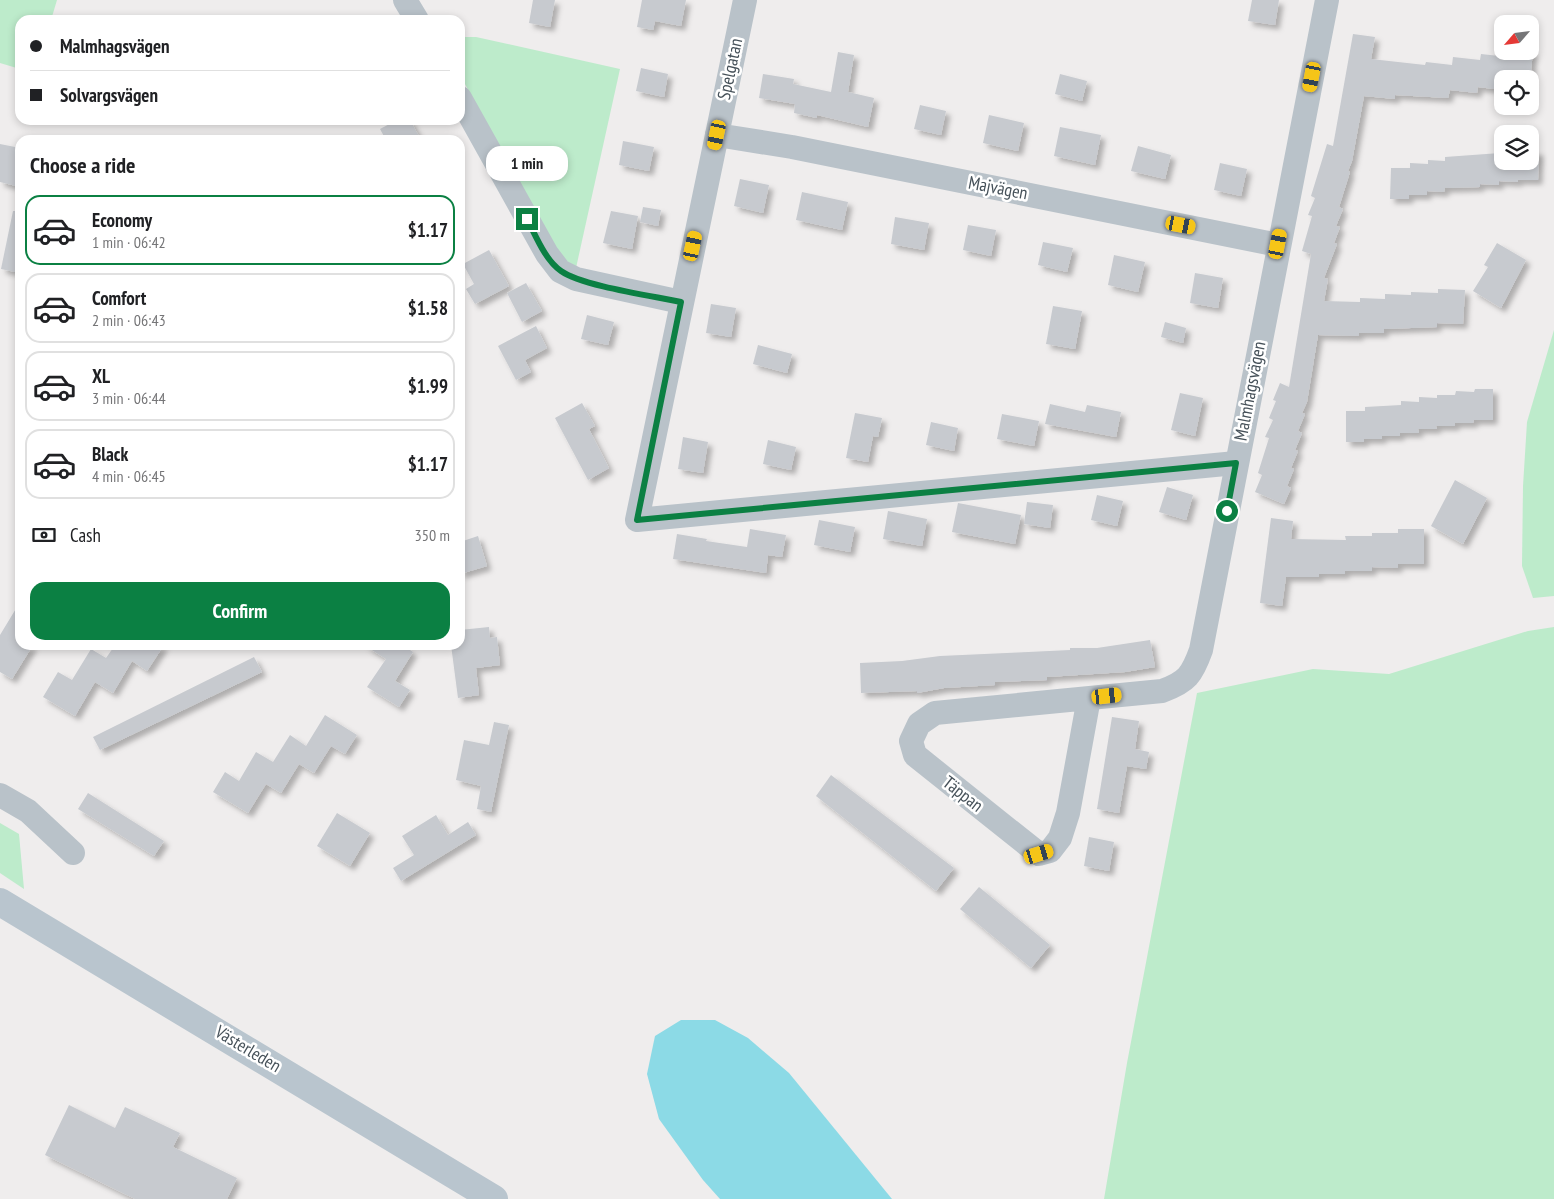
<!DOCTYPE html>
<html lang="en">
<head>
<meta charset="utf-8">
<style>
  :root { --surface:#fff; --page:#f6f6f6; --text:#202124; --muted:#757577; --line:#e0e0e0; --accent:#0b8043 }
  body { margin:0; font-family:"PT Sans Narrow",sans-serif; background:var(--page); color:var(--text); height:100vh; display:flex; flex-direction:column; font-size:19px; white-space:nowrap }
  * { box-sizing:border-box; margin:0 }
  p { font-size:16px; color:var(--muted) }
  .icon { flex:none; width:28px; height:28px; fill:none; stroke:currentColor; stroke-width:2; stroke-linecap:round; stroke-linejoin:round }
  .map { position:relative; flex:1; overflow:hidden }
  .side { position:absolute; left:15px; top:135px; width:450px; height:515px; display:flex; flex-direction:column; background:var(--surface); border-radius:15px; box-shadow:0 2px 8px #0003 }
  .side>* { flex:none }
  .banner { position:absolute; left:15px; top:15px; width:450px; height:110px; border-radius:15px; box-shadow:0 2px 8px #0003; display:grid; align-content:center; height:110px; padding:0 15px; background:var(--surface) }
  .needle { width:32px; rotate:242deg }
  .tools { position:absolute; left:1494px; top:15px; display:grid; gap:10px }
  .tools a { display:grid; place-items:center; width:45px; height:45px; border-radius:10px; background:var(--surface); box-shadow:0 2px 8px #0003; font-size:25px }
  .end { position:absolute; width:22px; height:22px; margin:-11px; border:6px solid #0b8043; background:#fff; box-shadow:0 0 0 2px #fff }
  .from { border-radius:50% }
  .bubble { position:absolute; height:35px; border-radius:15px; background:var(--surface); box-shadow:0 2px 8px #0003; font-size:16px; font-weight:700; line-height:35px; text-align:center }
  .car { position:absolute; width:15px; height:30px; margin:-15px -8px; border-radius:6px; box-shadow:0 0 4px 1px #0007; background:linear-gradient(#f5c518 24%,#345 0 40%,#f5c518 0 76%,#345 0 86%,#f5c518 0) }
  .banner b { display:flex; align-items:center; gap:18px; height:48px; font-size:19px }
  .banner b+b { border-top:1px solid var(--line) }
  .banner i { width:12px; height:12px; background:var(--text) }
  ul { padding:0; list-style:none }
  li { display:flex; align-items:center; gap:15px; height:70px; margin:0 10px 8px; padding:0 5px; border:2px solid var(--line); border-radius:15px }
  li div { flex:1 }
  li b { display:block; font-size:19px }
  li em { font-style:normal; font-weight:700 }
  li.on { border-color:var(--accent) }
  li>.icon { width:45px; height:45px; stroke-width:1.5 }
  h2 { padding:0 15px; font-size:22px; line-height:60px }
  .pay { display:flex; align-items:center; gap:12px; height:55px; padding:0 15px; font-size:19px }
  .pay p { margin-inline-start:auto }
  .primary-button { display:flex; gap:10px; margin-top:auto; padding:10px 15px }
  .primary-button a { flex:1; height:58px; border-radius:15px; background:var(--accent); color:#fff; font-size:20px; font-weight:700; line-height:58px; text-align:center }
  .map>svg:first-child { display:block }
  .green { fill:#bdebcb }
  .water { fill:#8cdae6 }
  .building { fill:#c7cacf; filter:url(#shadow) }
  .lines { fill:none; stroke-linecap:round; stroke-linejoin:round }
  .street { stroke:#b9c2c9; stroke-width:24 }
  .secondary { stroke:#b9c5ce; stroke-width:28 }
  .route { stroke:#0b8043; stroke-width:6 }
  .labels { text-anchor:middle; stroke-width:5; stroke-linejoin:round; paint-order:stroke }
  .street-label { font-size:18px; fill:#465159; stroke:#fff }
</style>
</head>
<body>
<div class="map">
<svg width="1554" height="1199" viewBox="0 0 1554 1199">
  <defs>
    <filter id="shadow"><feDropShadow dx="4.5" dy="4.5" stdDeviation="2.5" flood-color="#0004"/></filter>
  </defs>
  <rect width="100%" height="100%" fill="#efeded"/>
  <g class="green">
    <polygon points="0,0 57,0 51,20 20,20 20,69 0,63"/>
    <polygon points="460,37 476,37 620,69 576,268 559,255 460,75"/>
    <polygon points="1554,330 1554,596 1533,598 1522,566 1523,486 1527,422"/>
    <polygon points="1554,627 1554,1199 1104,1199 1127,1063 1197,693 1313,669 1389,674 1528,631"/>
    <polygon points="0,823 19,834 24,889 0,873"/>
  </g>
  <polygon class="water" points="681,1020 715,1020 748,1038 789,1073 892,1199 720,1199 703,1180 659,1119 647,1074 655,1036"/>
  <g class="building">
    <polygon points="533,0 555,0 550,27 529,23"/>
    <polygon points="642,0 686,0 681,26 655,21 653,30 637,27"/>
    <polygon points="1252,0 1279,0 1275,25 1248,21"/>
    <polygon points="1353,34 1375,37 1371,59 1425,65 1426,62 1452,65 1453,57 1480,60 1481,54 1508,57 1508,51 1533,51 1530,81 1530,79 1502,79 1502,90 1478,87 1477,93 1450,90 1448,98 1395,95 1395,99 1364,96 1352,161 1348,171 1350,172 1339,207 1343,209 1336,226 1340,227 1334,243 1337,244 1324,278 1328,279 1324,301 1360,302 1360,298 1385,299 1385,294 1411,295 1411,292 1438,293 1438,289 1465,290 1463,324 1437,323 1437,327 1384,329 1384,333 1359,333 1359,336 1318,335 1307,402 1302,413 1305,414 1298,431 1302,433 1295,450 1298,451 1291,468 1294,469 1287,486 1291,488 1284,504 1255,492 1262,475 1258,473 1269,438 1265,437 1273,420 1269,418 1276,401 1273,400 1280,383 1289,387 1311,254 1302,251 1312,216 1308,215 1315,198 1311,196 1327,144 1333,146"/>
    <polygon points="838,52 854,55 848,92 874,98 868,127 817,115 817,118 794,113 795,104 759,98 763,74 794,79 793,84 831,92"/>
    <polygon points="641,68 668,74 664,97 636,91"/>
    <polygon points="1060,74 1087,81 1082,101 1055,94"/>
    <polygon points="920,105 946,111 941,135 914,129"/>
    <polygon points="989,115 1024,123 1018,151 983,143"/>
    <polygon points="397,120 410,120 421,140 386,140 380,129"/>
    <polygon points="1060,127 1101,135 1095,165 1054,156"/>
    <polygon points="623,141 654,147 649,171 619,165"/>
    <polygon points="0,144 20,148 20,168 16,186 0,182"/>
    <polygon points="1138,146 1171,155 1165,179 1131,171"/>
    <polygon points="1500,150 1502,150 1502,161 1530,161 1530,151 1539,151 1538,180 1518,180 1518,182 1499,181 1499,185 1480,184 1480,187 1445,188 1444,192 1427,191 1427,195 1409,195 1409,199 1390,199 1391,168 1410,168 1410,163 1428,164 1428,160 1445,161 1445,157 1500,153"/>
    <polygon points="1220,163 1247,169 1241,196 1214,190"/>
    <polygon points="740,179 769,185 763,213 734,206"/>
    <polygon points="802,192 848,202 842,230 796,220"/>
    <polygon points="643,207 661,210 658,226 640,222"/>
    <polygon points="13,211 20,211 20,273 1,269"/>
    <polygon points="611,211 638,216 632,249 603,243"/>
    <polygon points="895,217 929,223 924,250 891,244"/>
    <polygon points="968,225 996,230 991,256 963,250"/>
    <polygon points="1043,242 1073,248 1067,272 1038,265"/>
    <polygon points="1497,243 1526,260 1501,308 1473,291 1488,267 1484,265"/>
    <polygon points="489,250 509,286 475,304 466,289 474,284 463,264"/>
    <polygon points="1114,255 1145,262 1138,292 1108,285"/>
    <polygon points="1195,273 1223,278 1218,308 1190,303"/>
    <polygon points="526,283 542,311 522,322 507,293"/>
    <polygon points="711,304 736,308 731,337 706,333"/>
    <polygon points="1053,306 1082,311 1075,349 1046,344"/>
    <polygon points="587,315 614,322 608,345 581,339"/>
    <polygon points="1165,322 1186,328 1183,343 1161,337"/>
    <polygon points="536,326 547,348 525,360 531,372 516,380 498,346"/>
    <polygon points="758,345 792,354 787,373 753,364"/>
    <polygon points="1475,389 1493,389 1493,420 1474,420 1473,423 1455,423 1455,426 1436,426 1437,429 1418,429 1419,433 1400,433 1400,436 1382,436 1382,439 1364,439 1364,442 1346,442 1346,411 1365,411 1365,407 1401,405 1401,401 1419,402 1419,397 1437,398 1437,395 1455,395 1456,391 1474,392"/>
    <polygon points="1180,393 1203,398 1195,436 1171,430"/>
    <polygon points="582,403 595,426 589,429 609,468 588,480 555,418"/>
    <polygon points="1050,404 1085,412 1087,405 1121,412 1116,437 1045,424"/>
    <polygon points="855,413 882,418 878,437 873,436 868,462 846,458"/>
    <polygon points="1002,414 1039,421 1034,446 997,439"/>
    <polygon points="931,422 958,428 954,451 926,445"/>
    <polygon points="683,437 708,442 703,473 678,469"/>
    <polygon points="768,440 796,447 791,470 763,464"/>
    <polygon points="1455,480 1487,498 1463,544 1431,526"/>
    <polygon points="1167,487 1193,495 1186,520 1159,512"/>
    <polygon points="1097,495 1123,501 1117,526 1091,520"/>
    <polygon points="1027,502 1053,505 1050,528 1024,524"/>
    <polygon points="958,503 1021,515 1015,544 952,532"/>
    <polygon points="888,511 927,519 922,546 883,539"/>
    <polygon points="1271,518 1293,521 1291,539 1346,540 1345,536 1372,536 1372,533 1398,533 1398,529 1424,529 1424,564 1398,564 1398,568 1372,567 1372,571 1345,571 1345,574 1319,574 1319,577 1286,577 1282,606 1260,603"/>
    <polygon points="819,520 855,527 850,552 814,545"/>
    <polygon points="750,529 786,535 782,557 768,555 766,573 673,559 677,534 707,539 706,541 747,547"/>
    <polygon points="478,536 487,566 460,574 460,542"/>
    <polygon points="20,602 20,645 33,645 12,679 0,672 0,635"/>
    <polygon points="489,627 490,638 497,637 500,665 476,668 479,695 458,698 451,645 460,645 460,630"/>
    <polygon points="1150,640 1155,667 1125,672 1047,677 1047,680 995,682 995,685 944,688 917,693 917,691 861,693 860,663 902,661 940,656 1070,650 1070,648 1097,648"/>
    <polygon points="108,645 164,645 147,671 132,661 113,693 95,682 75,716 43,697 58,672 72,680 91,649 106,658 113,648"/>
    <polygon points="364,645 402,645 413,652 395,681 410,690 399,707 367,687 386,659"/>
    <polygon points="254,657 262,672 100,750 93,737"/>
    <polygon points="325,715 357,735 345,754 331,746 314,773 299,764 281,793 266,784 248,813 213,792 225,772 239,781 256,752 273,762 290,735 306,746"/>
    <polygon points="1112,717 1139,721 1135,749 1149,752 1146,769 1127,766 1119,813 1097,809"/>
    <polygon points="494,722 509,725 491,812 477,809 481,786 456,780 464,740 489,745"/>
    <polygon points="831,775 954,868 936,891 816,796"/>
    <polygon points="88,793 164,841 154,856 78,809"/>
    <polygon points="337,813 370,833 350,866 317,846"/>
    <polygon points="436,815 448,835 468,822 476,835 401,881 393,868 414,855 402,836"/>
    <polygon points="1089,837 1114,842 1109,871 1084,866"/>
    <polygon points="979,887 1050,945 1031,968 960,909"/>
    <polygon points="69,1105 115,1128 125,1107 180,1133 173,1147 237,1178 227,1199 135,1199 45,1155"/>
  </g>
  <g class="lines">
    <g class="street">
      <polyline points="405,0 417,20"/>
      <polyline points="745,0 637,520 1236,463"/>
      <polyline points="460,98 547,254 560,271 576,279 681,302"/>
      <polyline points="717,135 792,147 1278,245"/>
      <path d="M1089,698L1068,813L1060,838L1050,851L1039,854L915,755L911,741L919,724L935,713L1162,691C1187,682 1192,675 1201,650L1327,0"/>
      <polyline points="0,795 28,811 73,853"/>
    </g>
    <polyline class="secondary" points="0,902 494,1199"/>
  </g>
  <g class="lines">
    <path class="route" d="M527,219C536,236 545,260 561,271C582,286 653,296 681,302L637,520L1236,463L1227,511"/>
  </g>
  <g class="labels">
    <g class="street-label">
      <text transform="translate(730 69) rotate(-78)" y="6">Spelgatan</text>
      <text transform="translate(998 188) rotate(11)" y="6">Majvägen</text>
      <text transform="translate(1250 391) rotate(-79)" y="6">Malmhagsvägen</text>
      <text transform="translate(963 794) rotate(38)" y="6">Täppan</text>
      <text transform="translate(248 1049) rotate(31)" y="6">Västerleden</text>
    </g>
  </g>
</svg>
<div class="tools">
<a><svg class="needle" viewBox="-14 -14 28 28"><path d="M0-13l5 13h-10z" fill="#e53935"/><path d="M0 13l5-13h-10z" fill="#757577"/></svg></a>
<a><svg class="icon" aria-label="locate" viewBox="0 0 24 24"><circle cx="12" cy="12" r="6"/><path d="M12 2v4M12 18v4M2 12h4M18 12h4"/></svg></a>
<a><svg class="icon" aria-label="layers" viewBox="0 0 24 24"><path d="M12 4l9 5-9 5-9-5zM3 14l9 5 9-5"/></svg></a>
</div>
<i class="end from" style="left:1227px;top:511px"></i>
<i class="end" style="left:527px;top:219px"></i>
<div class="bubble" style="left:486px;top:146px;width:82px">1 min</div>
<i class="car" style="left:1312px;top:77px;rotate:191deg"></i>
<i class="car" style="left:717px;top:135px;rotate:192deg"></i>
<i class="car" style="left:1181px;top:225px;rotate:101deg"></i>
<i class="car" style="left:1278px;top:244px;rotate:11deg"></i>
<i class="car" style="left:693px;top:246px;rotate:12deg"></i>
<i class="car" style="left:1107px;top:696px;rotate:84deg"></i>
<i class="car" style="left:1039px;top:854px;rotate:73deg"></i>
<div class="banner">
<b><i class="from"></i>Malmhagsvägen</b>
<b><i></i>Solvargsvägen</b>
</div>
<section class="side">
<h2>Choose a ride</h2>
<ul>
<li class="on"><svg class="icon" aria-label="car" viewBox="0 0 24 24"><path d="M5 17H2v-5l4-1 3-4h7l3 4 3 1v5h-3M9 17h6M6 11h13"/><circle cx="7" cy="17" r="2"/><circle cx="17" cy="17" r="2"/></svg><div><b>Economy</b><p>1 min · 06:42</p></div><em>$1.17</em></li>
<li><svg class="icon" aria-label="car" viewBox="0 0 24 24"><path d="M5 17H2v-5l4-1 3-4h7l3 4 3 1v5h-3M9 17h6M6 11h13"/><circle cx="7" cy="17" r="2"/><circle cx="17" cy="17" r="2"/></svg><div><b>Comfort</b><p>2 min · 06:43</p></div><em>$1.58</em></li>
<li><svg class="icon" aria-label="car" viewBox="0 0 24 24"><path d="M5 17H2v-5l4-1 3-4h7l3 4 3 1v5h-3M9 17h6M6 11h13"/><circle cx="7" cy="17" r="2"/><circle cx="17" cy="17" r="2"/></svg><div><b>XL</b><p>3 min · 06:44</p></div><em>$1.99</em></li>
<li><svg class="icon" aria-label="car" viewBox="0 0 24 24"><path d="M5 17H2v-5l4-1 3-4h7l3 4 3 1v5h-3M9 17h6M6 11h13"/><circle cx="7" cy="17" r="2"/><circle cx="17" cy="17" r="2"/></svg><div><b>Black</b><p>4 min · 06:45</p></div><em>$1.17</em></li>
</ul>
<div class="pay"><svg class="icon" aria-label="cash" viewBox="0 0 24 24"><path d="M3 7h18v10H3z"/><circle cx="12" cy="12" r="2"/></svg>Cash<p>350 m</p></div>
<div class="primary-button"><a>Confirm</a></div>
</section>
</div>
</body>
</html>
